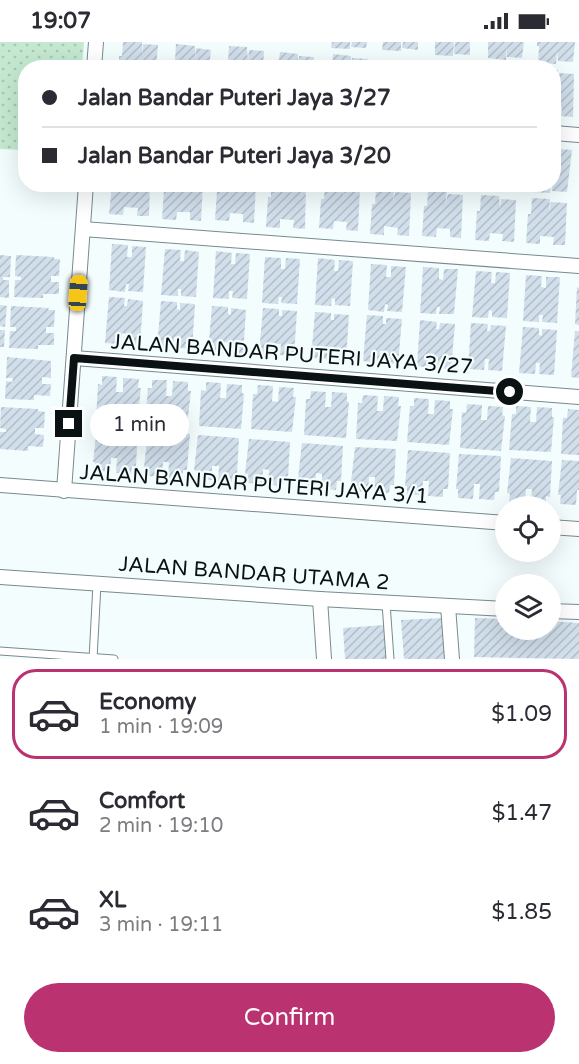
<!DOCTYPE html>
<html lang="en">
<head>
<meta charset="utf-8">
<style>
  :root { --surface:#fff; --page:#f7f7f7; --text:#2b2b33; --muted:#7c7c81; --line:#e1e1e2; --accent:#ba326f }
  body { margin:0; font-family:"Varela Round",sans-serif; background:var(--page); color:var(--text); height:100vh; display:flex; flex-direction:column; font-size:22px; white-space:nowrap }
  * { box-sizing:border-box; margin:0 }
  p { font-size:20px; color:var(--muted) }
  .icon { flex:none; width:33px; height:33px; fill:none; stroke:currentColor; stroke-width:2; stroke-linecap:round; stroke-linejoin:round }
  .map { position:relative; height:617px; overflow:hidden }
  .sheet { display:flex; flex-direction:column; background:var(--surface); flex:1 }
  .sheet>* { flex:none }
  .guide { position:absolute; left:18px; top:18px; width:543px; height:132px; border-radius:24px; box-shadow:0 6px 24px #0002; display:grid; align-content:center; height:132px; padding:0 24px; background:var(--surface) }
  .controls { position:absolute; left:495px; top:454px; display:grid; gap:12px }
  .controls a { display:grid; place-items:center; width:66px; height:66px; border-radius:50%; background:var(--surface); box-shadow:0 6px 24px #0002; font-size:30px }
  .end { position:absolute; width:27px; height:27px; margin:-14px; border:8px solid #0b1214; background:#fff; box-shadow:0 0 0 3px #fff }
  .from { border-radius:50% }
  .bubble { position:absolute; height:42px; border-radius:21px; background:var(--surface); box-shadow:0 6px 24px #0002; font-size:20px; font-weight:600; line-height:42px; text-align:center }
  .car { position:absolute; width:18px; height:36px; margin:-18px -9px; border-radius:8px; box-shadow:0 0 4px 2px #0007; background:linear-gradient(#f5c518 24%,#345 0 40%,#f5c518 0 76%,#345 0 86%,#f5c518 0) }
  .guide b { display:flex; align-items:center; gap:21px; height:57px; font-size:22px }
  .guide b+b { border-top:2px solid var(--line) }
  .guide i { width:15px; height:15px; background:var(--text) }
  ul { padding:10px 0 0; list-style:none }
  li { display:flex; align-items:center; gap:18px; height:90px; margin:0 12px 9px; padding:0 12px; border:3px solid transparent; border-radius:24px }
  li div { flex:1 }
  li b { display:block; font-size:22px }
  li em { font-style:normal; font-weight:600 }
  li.active { border-color:var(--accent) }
  li>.icon { width:54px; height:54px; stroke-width:1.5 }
  .primary-button { display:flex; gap:12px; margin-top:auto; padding:12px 24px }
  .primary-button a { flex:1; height:69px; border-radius:36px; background:var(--accent); color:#fff; font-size:24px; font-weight:600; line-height:69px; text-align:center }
  .status { display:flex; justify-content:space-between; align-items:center; height:42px; padding:0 30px; background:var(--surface); direction:ltr }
  .status svg { height:16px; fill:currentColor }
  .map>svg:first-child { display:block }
  .park { fill:url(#park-dots) }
  .building { fill:url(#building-hatch) }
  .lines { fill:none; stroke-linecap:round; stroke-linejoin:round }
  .service-casing { stroke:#778a8e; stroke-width:9 }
  .minor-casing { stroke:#778a8e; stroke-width:16 }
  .service { stroke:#fff; stroke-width:7 }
  .minor { stroke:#fff; stroke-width:14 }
  .route { stroke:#0b1214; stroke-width:8 }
  .labels { text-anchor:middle; stroke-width:4.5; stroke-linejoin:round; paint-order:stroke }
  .street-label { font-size:21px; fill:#0b1214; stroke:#f4fdfe }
</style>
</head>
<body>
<div class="status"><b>19:07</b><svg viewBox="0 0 49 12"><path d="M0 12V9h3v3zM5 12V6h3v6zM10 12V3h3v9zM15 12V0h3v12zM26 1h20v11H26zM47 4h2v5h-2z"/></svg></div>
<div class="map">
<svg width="579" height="617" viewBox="0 0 579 617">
  <defs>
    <pattern id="park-dots" width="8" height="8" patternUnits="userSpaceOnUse" patternTransform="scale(1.5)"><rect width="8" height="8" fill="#c4e9d0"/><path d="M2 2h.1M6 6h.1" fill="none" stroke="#a7c7b2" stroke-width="1.8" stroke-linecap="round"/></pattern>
    <pattern id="building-hatch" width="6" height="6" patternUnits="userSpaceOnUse" patternTransform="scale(1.5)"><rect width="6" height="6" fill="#d1dfeb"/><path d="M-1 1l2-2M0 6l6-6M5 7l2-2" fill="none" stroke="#b2bec9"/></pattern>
  </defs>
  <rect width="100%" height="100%" fill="#f4fdfe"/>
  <polygon class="park" points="0,0 84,0 82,25 26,26 25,108 0,107"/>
  <g class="building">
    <polygon points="123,0 142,0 142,13 143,2 158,3 156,26 119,26 119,14 122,14"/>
    <polygon points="332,0 350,0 350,7 331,6"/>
    <polygon points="352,0 367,0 366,6 351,5"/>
    <polygon points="383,0 401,0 401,9 382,8"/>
    <polygon points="403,0 418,0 418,8 402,6"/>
    <polygon points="435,0 454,0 453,14 435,13"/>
    <polygon points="455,0 470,0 470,13 454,12"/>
    <polygon points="488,0 524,0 522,16 507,15 507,4 506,18 488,16"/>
    <polygon points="537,0 575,0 573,20 558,19 557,9 556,22 538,21 539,4 537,4"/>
    <polygon points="176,2 195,4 195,17 196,6 211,8 209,26 172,26 172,18 175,19"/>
    <polygon points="229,4 247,5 248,19 249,8 264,9 263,26 225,26 225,20 228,20"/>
    <polygon points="280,10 298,12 297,26 278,26"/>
    <polygon points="333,12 351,14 350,26 332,26"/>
    <polygon points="299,14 314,15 313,26 298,26"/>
    <polygon points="352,16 368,17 367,26 352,26"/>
    <polygon points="384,18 402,19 402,26 383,26"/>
    <polygon points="436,19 454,21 454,26 436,26"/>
    <polygon points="403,22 419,23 418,26 403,26"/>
    <polygon points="554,28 558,28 557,42 559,31 574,32 573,75 561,74 562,66 554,65"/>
    <polygon points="560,107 572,108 567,150 552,149 554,114 560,114"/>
    <polygon points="150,142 149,174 137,174 138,166 124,165 123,173 109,172 112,143"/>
    <polygon points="168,142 186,142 187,146 187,142 203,142 201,179 190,178 190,170 177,170 176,178 162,177 164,147 167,148"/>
    <polygon points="221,142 239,142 239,147 240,142 256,142 254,181 243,180 243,172 230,171 229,179 215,178 217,149 220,149"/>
    <polygon points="271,142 290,142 291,154 291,143 306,144 305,187 293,186 294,178 280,177 280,186 266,185 268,155 271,155"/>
    <polygon points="325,142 343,142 344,156 344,145 360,146 358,189 346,188 347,180 334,179 333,187 319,186 321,157 324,157"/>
    <polygon points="482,142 500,142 500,147 481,146"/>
    <polygon points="501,142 517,142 516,146 501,145"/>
    <polygon points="533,142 551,142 550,151 532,150"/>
    <polygon points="376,146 394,148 393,161 395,150 411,151 409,194 397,193 398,186 384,184 384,193 370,192 372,162 375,162"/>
    <polygon points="428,148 447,149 445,163 448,152 463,153 461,196 450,195 450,187 437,186 436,195 422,194 424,164 427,164"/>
    <polygon points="481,153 499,154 500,167 501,157 516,158 514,200 502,199 503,192 490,191 489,199 475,198 477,169 480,169"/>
    <polygon points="532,156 550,157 549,170 551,160 567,161 565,203 553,203 554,195 540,194 540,202 526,201 528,172 531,172"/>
    <polygon points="112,202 128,203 127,215 132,215 132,204 146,205 143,250 128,249 129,242 126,242 125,250 109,248"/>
    <polygon points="165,207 181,208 180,219 184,219 185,208 199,210 196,255 181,254 181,247 178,247 178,254 161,253"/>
    <polygon points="216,209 232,211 231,222 235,222 236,211 250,212 247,257 232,256 233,249 229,249 229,257 213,256"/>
    <polygon points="0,213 11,214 10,235 3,235 3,238 9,238 9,256 0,255"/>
    <polygon points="16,213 54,215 54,217 60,217 59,234 51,234 51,240 59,240 59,252 43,252 43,256 14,255 15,238 21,238 21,235 15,234"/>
    <polygon points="265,215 281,216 281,227 285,227 286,216 300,217 297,262 281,261 282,255 279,255 278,262 262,261"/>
    <polygon points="318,216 335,218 334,229 338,229 339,218 353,219 350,264 335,263 335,257 332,256 331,264 315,263"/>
    <polygon points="371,222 387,223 386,235 391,235 391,224 406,225 402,270 387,269 388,263 385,262 384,270 368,268"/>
    <polygon points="423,225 439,226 439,237 443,238 444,227 458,227 454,272 439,272 440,265 437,265 436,272 420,271"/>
    <polygon points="476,229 492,230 491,241 495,241 496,230 510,231 507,276 492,275 492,269 489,268 488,276 472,275"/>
    <polygon points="526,233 542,234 541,245 546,246 546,235 560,235 557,281 542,280 543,273 539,273 539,280 523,279"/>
    <polygon points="577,245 579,246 579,283 575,282"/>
    <polygon points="109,255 125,256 124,264 127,264 128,257 143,259 140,304 125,303 126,292 122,291 121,302 105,301"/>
    <polygon points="161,259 177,260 177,267 180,268 180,261 195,262 192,307 178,306 179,295 174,295 174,306 157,305"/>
    <polygon points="0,263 7,264 5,285 0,284"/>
    <polygon points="11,264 49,266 48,268 55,268 54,285 46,285 46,291 54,291 54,303 38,303 38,307 9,306 10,289 16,289 16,285 10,285"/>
    <polygon points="212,264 228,265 228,272 231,273 231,266 246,268 243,313 229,311 229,301 225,300 224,311 208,310"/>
    <polygon points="263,266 279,267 279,274 282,274 282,268 297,269 294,314 280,313 281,302 276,302 276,313 259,312"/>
    <polygon points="315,270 331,271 331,278 334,278 334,272 349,273 346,318 331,317 332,306 328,306 327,317 311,316"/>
    <polygon points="367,273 383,274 383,282 386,282 386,276 402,277 398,322 384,321 385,309 380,309 379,321 363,319"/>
    <polygon points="420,278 437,280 436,287 439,287 440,281 455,282 451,327 437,326 438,315 434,314 433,326 417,324"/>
    <polygon points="471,281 488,282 487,289 490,289 491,283 506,284 502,329 488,328 489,317 485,317 484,328 468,327"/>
    <polygon points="523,285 539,286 539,293 542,294 542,287 557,288 554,333 539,332 540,321 536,321 535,332 519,331"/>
    <polygon points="0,288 5,288 4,305 0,305"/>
    <polygon points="575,289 579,289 579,336 571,335"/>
    <polygon points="7,315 51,319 51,336 42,335 42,342 51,342 50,354 34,353 34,358 5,357 6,339 12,340 13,336 6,336"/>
    <polygon points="102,334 117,335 116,350 123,350 123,336 139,337 138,346 141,346 137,381 96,378 98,342 102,343"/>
    <polygon points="152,338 167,338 166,354 172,354 173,339 188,340 188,349 191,349 187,384 145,382 148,346 152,346"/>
    <polygon points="206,340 221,341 220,356 226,356 227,342 242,343 242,351 244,352 241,387 199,384 201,348 206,349"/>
    <polygon points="258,343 273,344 272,359 278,360 279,345 294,346 293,355 296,355 292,390 251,387 253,352 257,352"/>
    <polygon points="311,349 326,350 325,365 331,365 332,350 347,351 347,360 349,360 346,396 304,393 306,357 310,357"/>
    <polygon points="363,353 378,354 377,369 383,369 384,354 399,355 398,364 401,364 397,399 356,397 358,361 362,361"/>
    <polygon points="414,356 429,357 428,372 434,372 435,358 450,359 450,367 453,367 449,403 407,400 410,364 414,364"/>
    <polygon points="467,362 482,363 481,378 487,378 488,364 503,365 502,373 505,374 501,409 460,406 462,370 466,371"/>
    <polygon points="516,364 531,365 530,380 536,380 537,365 552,366 552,375 554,375 551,410 509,408 512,372 516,372"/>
    <polygon points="1,365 38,367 38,369 45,370 44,386 35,386 35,392 44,393 43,405 28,404 28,409 0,407 0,390 6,390 6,387 0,386"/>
    <polygon points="568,367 579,368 579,413 561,412 563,376 567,376"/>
    <polygon points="97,385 138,388 136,424 132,424 131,432 116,431 117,416 111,416 110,430 95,429 95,420 93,420"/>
    <polygon points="148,390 190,392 187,428 183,428 182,437 168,436 169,420 163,420 162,435 146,434 147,425 144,425"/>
    <polygon points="198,393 239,396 237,432 233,432 232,440 218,439 219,424 212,424 212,438 196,437 197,429 194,428"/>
    <polygon points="249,397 290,400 288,436 284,435 283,444 268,443 269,428 263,427 262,442 247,441 248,432 245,432"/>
    <polygon points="302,401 343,404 341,439 337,439 336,448 322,447 322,432 316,431 315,446 300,445 301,436 298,436"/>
    <polygon points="355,405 396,407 394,443 390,443 389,451 374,450 375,435 369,435 368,450 353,449 353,440 351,440"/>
    <polygon points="408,408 450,411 448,447 443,447 443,455 428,454 429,439 423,439 422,453 407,453 407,444 405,444"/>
    <polygon points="459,412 501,414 499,450 495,450 494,458 479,457 480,442 474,442 473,457 458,456 458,447 456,447"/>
    <polygon points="511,416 552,419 550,455 546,454 546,463 531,462 532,447 526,447 525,461 509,460 510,452 507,451"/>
    <polygon points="562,418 579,419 579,448 577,448 576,463 560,462 561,453 558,453"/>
    <polygon points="444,576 446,617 404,617 401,578"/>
    <polygon points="475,576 506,577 506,588 550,588 550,579 579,581 579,617 474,615"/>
    <polygon points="385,583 387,617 345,617 343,586"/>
  </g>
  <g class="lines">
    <g class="service-casing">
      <g id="service">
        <polyline points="386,561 390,617"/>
        <polyline points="0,609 114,617"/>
        <polyline points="93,617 97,542"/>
      </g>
    </g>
    <g class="minor-casing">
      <g id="minor">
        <polyline points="94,26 96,0"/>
        <polyline points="554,91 579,93"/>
        <polyline points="83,187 579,224"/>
        <polyline points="74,316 579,355"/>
        <polyline points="0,443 506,481"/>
        <polyline points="64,449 86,142"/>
        <polyline points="550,485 579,487"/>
        <polyline points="0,535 320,557 506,567"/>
        <polyline points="320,557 324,617"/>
        <polyline points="448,564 452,617"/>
        <polyline points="550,569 579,570"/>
      </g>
    </g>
    <use href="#service" class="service"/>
    <use href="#minor" class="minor"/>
  </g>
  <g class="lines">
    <polyline class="route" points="69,382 74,316 510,350"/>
  </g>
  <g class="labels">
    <g class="street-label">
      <text transform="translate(292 312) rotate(4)" y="7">JALAN BANDAR PUTERI JAYA 3/27</text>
      <text transform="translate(254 442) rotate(4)" y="7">JALAN BANDAR PUTERI JAYA 3/1</text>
      <text transform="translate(254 531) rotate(4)" y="7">JALAN BANDAR UTAMA 2</text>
    </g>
  </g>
</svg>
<div class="controls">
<a><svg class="icon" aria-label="locate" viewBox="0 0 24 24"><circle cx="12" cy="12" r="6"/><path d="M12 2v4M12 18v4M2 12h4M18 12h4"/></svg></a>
<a><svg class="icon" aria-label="layers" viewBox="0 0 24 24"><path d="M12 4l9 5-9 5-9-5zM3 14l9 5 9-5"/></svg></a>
</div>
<i class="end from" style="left:510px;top:350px"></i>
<i class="end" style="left:69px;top:382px"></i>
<div class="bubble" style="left:90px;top:362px;width:99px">1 min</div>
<i class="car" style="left:78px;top:251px;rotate:4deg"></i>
<div class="guide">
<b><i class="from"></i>Jalan Bandar Puteri Jaya 3/27</b>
<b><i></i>Jalan Bandar Puteri Jaya 3/20</b>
</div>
</div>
<section class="sheet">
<ul>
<li class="active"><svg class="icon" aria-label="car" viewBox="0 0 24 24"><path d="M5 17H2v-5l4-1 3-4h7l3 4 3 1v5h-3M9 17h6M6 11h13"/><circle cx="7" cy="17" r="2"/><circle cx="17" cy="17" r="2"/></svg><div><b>Economy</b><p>1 min · 19:09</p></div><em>$1.09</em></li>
<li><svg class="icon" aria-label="car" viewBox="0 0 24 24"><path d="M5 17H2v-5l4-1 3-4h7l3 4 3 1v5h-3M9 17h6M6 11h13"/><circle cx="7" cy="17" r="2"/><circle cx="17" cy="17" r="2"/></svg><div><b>Comfort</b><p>2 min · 19:10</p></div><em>$1.47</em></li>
<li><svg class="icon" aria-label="car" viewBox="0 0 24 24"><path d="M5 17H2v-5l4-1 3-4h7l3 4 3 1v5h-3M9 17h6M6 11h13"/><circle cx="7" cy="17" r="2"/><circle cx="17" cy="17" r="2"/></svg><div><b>XL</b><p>3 min · 19:11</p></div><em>$1.85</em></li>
</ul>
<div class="primary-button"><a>Confirm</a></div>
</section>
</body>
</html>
